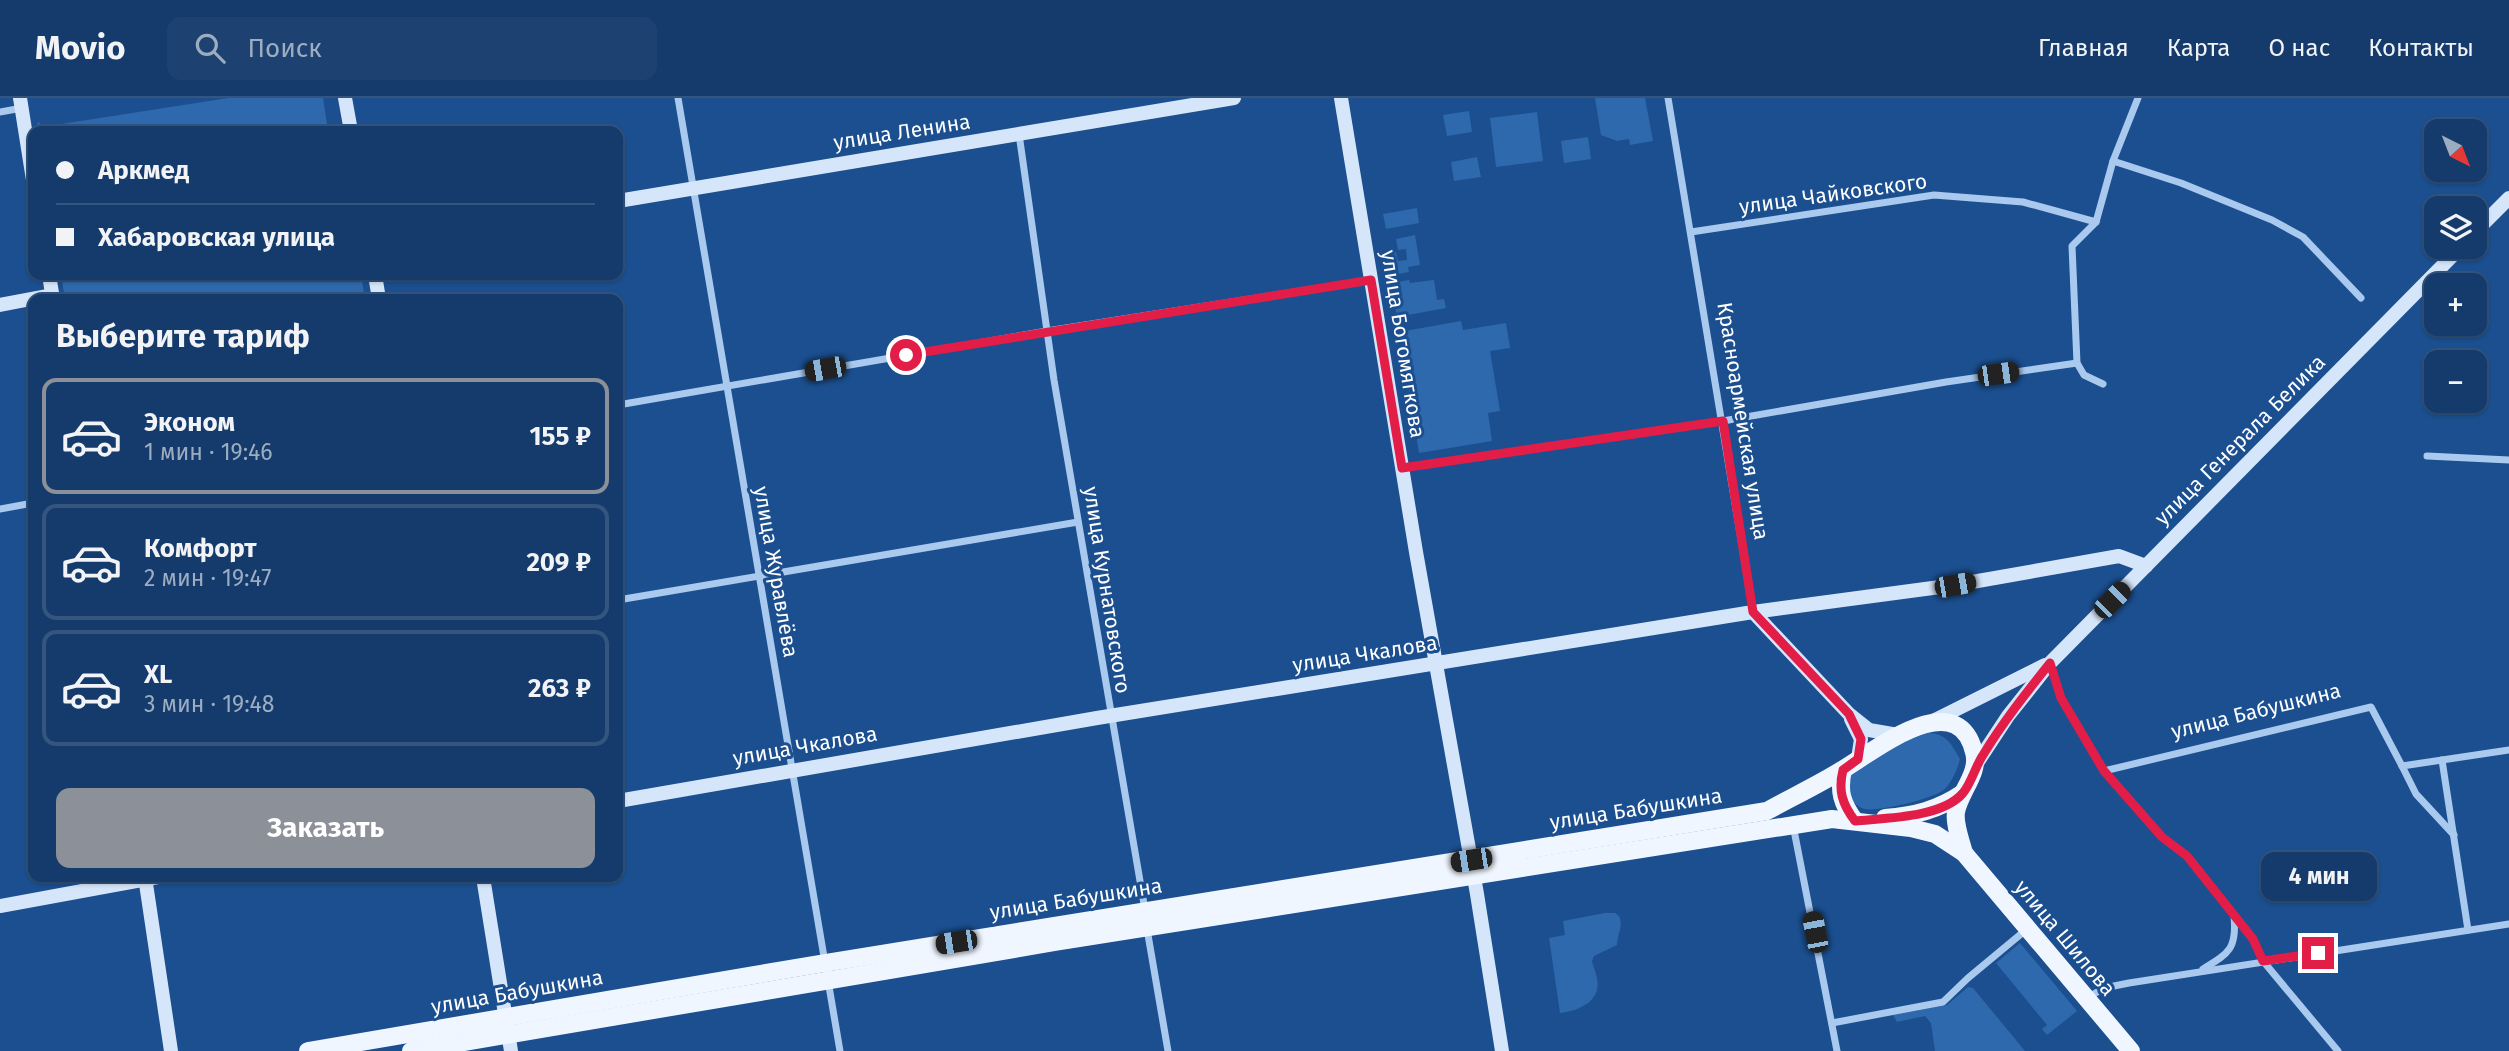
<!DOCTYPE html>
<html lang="ru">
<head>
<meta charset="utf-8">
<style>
  :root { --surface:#143b6b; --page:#1d4271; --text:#f1f3f6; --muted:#9dadc1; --line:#33557e; --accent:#8c9099 }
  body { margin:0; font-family:"Fira Sans",sans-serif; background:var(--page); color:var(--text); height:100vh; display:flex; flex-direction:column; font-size:26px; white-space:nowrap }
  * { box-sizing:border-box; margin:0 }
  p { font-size:23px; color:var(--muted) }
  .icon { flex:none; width:38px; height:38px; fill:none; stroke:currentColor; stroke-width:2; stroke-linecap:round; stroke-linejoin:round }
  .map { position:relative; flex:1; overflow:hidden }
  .drawer { position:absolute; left:28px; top:196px; width:595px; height:588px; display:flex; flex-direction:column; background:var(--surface); border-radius:14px; box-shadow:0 2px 5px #0004,0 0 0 2px var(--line) }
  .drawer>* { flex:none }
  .guide { position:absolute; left:28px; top:28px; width:595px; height:154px; border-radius:14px; box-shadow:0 2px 5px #0004,0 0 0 2px var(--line); display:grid; align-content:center; height:154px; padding:0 28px; background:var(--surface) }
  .needle { width:46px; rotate:138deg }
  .controls { position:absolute; left:2424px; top:21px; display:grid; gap:14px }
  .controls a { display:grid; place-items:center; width:63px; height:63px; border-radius:14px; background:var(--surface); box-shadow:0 2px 5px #0004,0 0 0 2px var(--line); font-size:35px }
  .end { position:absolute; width:32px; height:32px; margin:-16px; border:9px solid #e11d48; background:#fff; box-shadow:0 0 0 4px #fff }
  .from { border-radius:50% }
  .bubble { position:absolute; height:49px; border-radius:14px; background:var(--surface); box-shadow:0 2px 5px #0004,0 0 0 2px var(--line); font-size:23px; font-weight:700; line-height:49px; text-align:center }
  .car { position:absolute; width:21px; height:42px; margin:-21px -10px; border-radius:9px; box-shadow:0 0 5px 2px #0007; background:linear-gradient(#222 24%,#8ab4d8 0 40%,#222 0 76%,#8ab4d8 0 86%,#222 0) }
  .guide b { display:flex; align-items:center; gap:24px; height:66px; font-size:26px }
  .guide b+b { border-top:2px solid var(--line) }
  .guide i { width:18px; height:18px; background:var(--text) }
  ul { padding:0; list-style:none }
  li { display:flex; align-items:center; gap:21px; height:116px; margin:0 14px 10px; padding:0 14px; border:4px solid var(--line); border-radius:14px }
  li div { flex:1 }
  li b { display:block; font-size:26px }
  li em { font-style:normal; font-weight:700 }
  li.current { border-color:var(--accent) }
  li>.icon { width:63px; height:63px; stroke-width:1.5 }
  h2 { padding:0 28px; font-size:32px; line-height:84px }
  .action { display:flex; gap:14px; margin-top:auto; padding:14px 28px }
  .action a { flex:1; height:80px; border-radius:14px; background:var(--accent); color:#fff; font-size:28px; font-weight:700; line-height:80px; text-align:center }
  header { display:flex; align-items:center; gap:42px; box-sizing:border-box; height:98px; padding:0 35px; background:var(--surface); border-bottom:2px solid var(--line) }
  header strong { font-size:33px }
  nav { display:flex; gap:38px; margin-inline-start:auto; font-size:24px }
  .search { width:490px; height:63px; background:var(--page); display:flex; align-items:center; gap:18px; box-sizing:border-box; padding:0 24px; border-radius:14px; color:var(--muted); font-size:26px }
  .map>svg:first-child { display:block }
  .green { fill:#2e69ad }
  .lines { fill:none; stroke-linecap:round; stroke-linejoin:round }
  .minor { stroke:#a9c9ee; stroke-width:7 }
  .secondary { stroke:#d6e6fa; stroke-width:14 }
  .primary { stroke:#f0f6ff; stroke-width:18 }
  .route { stroke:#e11d48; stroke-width:9 }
  .labels { text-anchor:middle; stroke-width:6; stroke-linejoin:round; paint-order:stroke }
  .street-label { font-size:21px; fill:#fff; stroke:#1b4f8f }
</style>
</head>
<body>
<header>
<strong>Movio</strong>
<div class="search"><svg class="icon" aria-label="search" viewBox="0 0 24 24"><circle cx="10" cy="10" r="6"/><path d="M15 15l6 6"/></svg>Поиск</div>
<nav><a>Главная</a><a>Карта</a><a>О нас</a><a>Контакты</a></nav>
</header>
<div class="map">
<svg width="2509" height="953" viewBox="0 0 2509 953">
  <rect width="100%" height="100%" fill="#1b4f8f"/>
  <g class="green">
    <polygon points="228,0 323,0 328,33 35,33 38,24 42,27 55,27"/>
    <polygon points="1595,0 1645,0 1653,43 1630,47 1629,41 1617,43 1601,37"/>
    <polygon points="1469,13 1472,34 1447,38 1443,17"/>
    <polygon points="1537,14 1543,63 1496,69 1490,20"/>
    <polygon points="1588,39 1591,61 1564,65 1561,43"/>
    <polygon points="1477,59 1481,79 1454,83 1451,64"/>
    <polygon points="1417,110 1419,125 1386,131 1383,116"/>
    <polygon points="1415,137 1420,167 1408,169 1409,174 1388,178 1384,156 1396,154 1398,163 1407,162 1406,151 1398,152 1396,141"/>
    <polygon points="61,177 361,177 365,201 65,201"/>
    <polygon points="1409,182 1410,185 1434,182 1437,202 1444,201 1446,210 1397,219 1391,185"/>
    <polygon points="1461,223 1463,232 1506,225 1510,250 1490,253 1500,313 1488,315 1492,343 1419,355 1399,234"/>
    <path d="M1928,635C1946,635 1952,647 1960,661C1957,672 1953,682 1945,691C1935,700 1880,714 1865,711C1859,710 1853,704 1847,699L1849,679L1855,671L1911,641Z"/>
    <path d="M1605,815H1615L1619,818C1624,827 1617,837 1617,847L1594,858L1592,863C1593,869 1596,874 1597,880C1602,903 1579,913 1560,915L1549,840L1565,837L1563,823Z"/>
    <polygon points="2020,845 2077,913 2047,937 2042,931 2047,927 1996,865"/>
    <polygon points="1968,889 1973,890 2025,953 1935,953 1931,925 1925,918 1897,924 1893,917 1947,907"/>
  </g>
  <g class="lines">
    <g class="minor">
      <polyline points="678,0 840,953"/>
      <polyline points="1668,0 1753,514"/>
      <polyline points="0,14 22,10"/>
      <polyline points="1019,36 1054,282 1145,812"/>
      <polyline points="2113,63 2138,0"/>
      <polyline points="2096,124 2072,148 2077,265 2084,277 2103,286"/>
      <polyline points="1691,134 1934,97 2023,104 2096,124 2113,63 2181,85 2272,122 2303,139 2361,200"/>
      <polyline points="618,307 1047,233 1371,182"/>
      <polyline points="2427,358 2509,362"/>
      <polyline points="1403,370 1723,323 1946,284 2077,265"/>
      <polyline points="0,411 33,405"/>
      <polyline points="618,502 1078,424"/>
      <polyline points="2050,566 2061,600 2104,673 2162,739 2187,758 2253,841 2263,863 2338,953"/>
      <polyline points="2442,662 2468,832"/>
      <polyline points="2402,668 2416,696 2454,737"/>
      <polyline points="2104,673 2371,609 2402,668 2509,652"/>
      <polyline points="1793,727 1837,953"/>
      <polyline points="1147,831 1168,953"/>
      <path d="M2203,871C2229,855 2237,851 2234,818"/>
      <polyline points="2087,900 2104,890 2129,885 2509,826"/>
      <polyline points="1832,925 1943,904 1968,880 2027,831"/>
    </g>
    <g class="secondary">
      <polyline points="20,0 33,82"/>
      <polyline points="345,0 351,33"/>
      <polyline points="1341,0 1416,454 1477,796 1502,953"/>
      <polyline points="618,103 1234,0"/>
      <polyline points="2474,135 2509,100"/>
      <polyline points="49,177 53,201"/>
      <polyline points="375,177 379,201"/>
      <polyline points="0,207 52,197"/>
      <polyline points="1753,514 1849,616 1869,632 1898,637"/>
      <polyline points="1851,621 1861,641 1858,661"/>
      <polyline points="1933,623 2045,567"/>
      <polyline points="1975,668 2008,618 2050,565 2461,149"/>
      <polyline points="618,703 1097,620 1753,514 1955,487 2119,458 2146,468"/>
      <polyline points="145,779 171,953"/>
      <polyline points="483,779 511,953"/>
      <polyline points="0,808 158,779"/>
    </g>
    <g class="primary">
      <path d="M1843,672C1838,693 1842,706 1855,723"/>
      <path d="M1885,720C1914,718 1938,712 1963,695"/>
      <path d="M308,953L825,865L1767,713C1792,699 1818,687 1842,672C1873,654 1957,585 1974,654C1980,675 1960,693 1956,714C1954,726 1961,743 1964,755"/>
      <polyline points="411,953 1055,844 1832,721 1911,730 1935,736 1964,755 2131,953"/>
    </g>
  </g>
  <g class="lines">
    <path class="route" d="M906,257L1371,182L1402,370L1723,323L1753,514L1849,616L1861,641L1858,661L1843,672C1838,692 1842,706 1855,723C1885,720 1942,720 1963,695C1971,686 1976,667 1983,657C2003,624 2026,595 2050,565L2061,600L2104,673L2162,739L2187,758L2253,841L2263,863L2318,855"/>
  </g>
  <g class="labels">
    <g class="street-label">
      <text transform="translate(902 34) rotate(-9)" y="7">улица Ленина</text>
      <text transform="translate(1833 96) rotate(-8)" y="7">улица Чайковского</text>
      <text transform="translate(1403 246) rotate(81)" y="7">улица Богомягкова</text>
      <text transform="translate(1743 323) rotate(81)" y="7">Красноармейская улица</text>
      <text transform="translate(2240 342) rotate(-45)" y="7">улица Генерала Белика</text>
      <text transform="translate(776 474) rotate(80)" y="7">улица Журавлёва</text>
      <text transform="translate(1107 492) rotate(81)" y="7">улица Курнатовского</text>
      <text transform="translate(1365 556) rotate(-9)" y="7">улица Чкалова</text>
      <text transform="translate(2256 613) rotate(-14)" y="7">улица Бабушкина</text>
      <text transform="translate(805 648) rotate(-10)" y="7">улица Чкалова</text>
      <text transform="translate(1636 711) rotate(-9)" y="7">улица Бабушкина</text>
      <text transform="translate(1076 801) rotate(-9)" y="7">улица Бабушкина</text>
      <text transform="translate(2065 840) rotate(50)" y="7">улица Шилова</text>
      <text transform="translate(517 894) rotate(-10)" y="7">улица Бабушкина</text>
    </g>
  </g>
</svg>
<div class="controls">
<a><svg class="needle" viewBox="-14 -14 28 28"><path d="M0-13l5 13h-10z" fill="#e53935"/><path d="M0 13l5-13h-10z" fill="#9dadc1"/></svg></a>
<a><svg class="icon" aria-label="layers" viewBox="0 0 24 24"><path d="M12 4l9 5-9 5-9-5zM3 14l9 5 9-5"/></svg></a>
<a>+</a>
<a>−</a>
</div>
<i class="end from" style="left:906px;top:257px"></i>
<i class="end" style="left:2318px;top:855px"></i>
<div class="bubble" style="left:2261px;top:754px;width:116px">4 мин</div>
<i class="car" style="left:825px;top:271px;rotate:260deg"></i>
<i class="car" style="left:1998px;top:276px;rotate:82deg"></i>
<i class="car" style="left:1955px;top:487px;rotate:80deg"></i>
<i class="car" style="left:2112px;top:502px;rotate:45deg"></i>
<i class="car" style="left:1471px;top:762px;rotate:261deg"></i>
<i class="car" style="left:1815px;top:834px;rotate:349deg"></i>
<i class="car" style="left:956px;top:844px;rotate:261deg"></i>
<div class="guide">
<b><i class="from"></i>Аркмед</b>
<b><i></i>Хабаровская улица</b>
</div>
<section class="drawer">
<h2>Выберите тариф</h2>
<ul>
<li class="current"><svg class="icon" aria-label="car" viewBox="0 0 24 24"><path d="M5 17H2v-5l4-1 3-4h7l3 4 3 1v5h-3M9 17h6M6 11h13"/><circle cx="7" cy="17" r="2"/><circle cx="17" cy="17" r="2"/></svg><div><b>Эконом</b><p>1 мин · 19:46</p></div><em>155 ₽</em></li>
<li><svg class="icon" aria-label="car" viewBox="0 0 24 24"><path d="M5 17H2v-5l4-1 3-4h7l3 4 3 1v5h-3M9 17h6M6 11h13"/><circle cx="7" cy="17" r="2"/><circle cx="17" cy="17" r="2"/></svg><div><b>Комфорт</b><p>2 мин · 19:47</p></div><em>209 ₽</em></li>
<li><svg class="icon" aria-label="car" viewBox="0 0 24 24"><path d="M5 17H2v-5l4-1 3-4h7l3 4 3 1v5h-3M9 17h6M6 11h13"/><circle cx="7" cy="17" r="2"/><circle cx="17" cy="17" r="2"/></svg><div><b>XL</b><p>3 мин · 19:48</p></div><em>263 ₽</em></li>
</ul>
<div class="action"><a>Заказать</a></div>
</section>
</div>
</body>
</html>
